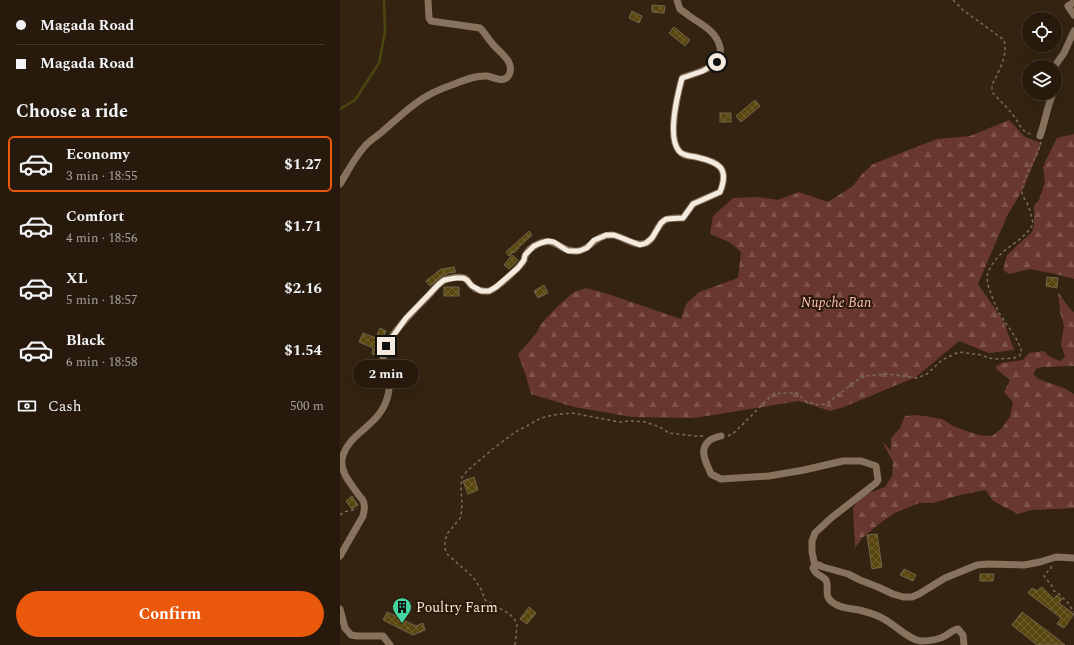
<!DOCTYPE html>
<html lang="en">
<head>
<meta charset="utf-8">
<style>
  :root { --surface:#271a0c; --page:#33271a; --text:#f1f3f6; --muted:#a4a19d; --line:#43382d; --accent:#ea580c }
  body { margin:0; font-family:Spectral,serif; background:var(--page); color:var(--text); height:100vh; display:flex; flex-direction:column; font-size:15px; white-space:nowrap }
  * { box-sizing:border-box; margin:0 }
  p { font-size:13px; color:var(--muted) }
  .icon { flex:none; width:22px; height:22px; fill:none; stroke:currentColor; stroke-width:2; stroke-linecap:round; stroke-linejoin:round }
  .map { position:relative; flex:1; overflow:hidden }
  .sheet { display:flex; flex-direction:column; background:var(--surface); width:340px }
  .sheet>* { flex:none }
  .top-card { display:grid; align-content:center; height:88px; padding:0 16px; background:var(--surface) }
  .controls { position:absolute; left:682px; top:12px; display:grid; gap:8px }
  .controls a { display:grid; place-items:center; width:40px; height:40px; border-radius:50%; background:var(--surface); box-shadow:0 4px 16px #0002,0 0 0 1px var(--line); font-size:20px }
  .end { position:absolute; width:18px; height:18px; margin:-9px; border:5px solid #f5eade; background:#111; box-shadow:0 0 0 2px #111 }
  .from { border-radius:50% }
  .bubble { position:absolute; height:28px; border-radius:14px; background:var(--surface); box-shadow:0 4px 16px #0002,0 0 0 1px var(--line); font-size:13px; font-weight:700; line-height:28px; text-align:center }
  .top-card b { display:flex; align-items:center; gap:14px; height:38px; font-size:15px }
  .top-card b+b { border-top:1px solid var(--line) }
  .top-card i { width:10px; height:10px; background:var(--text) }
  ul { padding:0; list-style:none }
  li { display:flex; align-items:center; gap:12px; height:56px; margin:0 8px 6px; padding:0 8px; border:2px solid transparent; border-radius:6px }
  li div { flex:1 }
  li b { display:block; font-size:15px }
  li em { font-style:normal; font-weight:700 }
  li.selected { border-color:var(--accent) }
  li>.icon { width:36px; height:36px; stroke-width:1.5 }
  h2 { padding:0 16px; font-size:18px; line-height:48px }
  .pay { display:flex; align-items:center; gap:10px; height:44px; padding:0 16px; font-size:15px }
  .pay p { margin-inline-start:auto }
  .primary-button { display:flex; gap:8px; margin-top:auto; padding:8px 16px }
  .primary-button a { flex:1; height:46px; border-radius:24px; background:var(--accent); color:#fff; font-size:16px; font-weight:700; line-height:46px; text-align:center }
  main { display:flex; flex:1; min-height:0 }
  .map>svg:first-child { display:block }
  .forest { fill:url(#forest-firs) }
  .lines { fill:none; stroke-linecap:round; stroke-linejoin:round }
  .stream { stroke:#4a4810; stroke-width:2.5 }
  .building { fill:url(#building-cross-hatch); stroke:#70654b }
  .path { stroke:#7a6c5b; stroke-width:1.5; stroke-dasharray:3 3; stroke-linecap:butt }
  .minor { stroke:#86725d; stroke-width:7 }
  .route { stroke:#f5eade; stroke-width:5 }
  .labels { text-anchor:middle; stroke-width:4; stroke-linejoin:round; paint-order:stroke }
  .park-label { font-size:14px; font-style:italic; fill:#fec0b5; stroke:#2a1a07 }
  .poi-label { font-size:14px; fill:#f5eade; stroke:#2a1a07; text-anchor:start }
</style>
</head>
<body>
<main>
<section class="sheet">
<div class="top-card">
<b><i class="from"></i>Magada Road</b>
<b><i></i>Magada Road</b>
</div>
<h2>Choose a ride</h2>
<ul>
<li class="selected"><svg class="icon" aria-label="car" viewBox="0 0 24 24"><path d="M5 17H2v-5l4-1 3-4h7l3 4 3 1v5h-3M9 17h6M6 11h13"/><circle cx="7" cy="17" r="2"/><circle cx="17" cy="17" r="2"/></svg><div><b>Economy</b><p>3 min · 18:55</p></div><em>$1.27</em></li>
<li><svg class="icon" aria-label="car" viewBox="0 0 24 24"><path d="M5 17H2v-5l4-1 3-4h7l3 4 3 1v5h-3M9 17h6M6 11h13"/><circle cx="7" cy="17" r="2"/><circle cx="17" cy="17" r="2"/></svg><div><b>Comfort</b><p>4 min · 18:56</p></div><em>$1.71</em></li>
<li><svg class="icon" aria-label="car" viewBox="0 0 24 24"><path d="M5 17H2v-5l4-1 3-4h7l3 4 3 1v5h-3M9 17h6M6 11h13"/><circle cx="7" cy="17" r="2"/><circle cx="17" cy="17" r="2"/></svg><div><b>XL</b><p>5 min · 18:57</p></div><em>$2.16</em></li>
<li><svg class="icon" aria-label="car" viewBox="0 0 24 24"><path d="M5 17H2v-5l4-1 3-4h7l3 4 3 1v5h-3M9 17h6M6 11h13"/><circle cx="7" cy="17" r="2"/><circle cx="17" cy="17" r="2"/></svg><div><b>Black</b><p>6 min · 18:58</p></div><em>$1.54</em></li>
</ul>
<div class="pay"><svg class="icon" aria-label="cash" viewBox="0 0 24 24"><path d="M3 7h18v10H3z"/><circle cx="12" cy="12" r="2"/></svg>Cash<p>500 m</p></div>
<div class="primary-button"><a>Confirm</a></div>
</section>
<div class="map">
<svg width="734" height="645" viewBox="0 0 734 645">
  <defs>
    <pattern id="forest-firs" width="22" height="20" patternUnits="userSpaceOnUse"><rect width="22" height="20" fill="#68372f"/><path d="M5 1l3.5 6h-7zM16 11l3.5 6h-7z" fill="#7e544d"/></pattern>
    <pattern id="building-cross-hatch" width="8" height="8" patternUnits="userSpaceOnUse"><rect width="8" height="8" fill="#59460f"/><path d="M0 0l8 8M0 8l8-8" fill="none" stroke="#716132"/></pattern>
  </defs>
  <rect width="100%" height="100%" fill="#342310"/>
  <g class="forest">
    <polygon points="669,120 685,137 702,143 684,187 667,216 638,284 664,322 674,350 649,353 619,341 576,377 504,407 490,411 459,401 354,418 292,417 234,407 191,394 186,376 178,354 195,335 202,323 218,306 234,292 246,288 268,294 341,319 346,304 359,292 398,278 401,252 389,242 370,234 373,216 393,198 418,197 438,200 459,192 488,202 513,186 522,174 533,164 597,139 630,136"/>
    <polygon points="734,134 734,279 716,274 690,269 669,274 663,270 667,255 692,232 694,226 694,205 699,200 705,182 703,168 705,162 717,138"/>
    <polygon points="718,292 729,308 734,312 734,366 704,367 697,368 693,374 698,379 724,388 734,394 734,508 691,510 678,514 653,501 646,490 620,495 593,503 579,503 555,513 543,521 522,538 515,548 513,508 521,496 545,487 552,476 553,462 542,441 551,451 551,438 560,428 565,416 577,415 602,419 613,426 626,431 639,435 652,436 662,428 670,417 673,402 664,392 670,380 656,369 656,366 662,363 683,360 689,353 704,351 709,356 720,361 725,357 721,344 724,326 720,312"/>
  </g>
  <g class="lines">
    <polyline class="stream" points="0,109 15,100 39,63 45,32 44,0"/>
  </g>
  <g class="building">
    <polygon points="312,5 325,6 324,13 312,12"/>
    <polygon points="292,11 302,16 299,23 289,18"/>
    <polygon points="334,27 350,40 345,46 329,33"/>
    <polygon points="415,100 420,106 401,122 396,116"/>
    <rect x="380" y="113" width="11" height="9"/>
    <polygon points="189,231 192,235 178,248 179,248 174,253 173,252 169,256 166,252"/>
    <polygon points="172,255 178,260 169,269 164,265"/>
    <polygon points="115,267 114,268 116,272 109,273 101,277 90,286 86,281 101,269"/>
    <polygon points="707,277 718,278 717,288 706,286"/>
    <polygon points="204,285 208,293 198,298 194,291"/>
    <rect x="104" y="287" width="15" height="9"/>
    <polygon points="40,328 46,331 41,342 38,355 32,354 33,348 19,342 23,333 36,338"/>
    <polygon points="134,477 138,490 128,494 123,481"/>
    <polygon points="12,496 18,505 12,509 6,501"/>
    <polygon points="537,534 542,567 532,569 527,535"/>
    <polygon points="564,569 576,575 573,581 560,575"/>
    <polygon points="640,574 654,574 653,581 640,581"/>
    <polygon points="702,587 714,599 717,595 722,599 719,603 734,614 724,628 717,624 721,618 688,593 692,588 697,591"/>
    <polygon points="189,607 196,613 187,624 180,619"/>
    <polygon points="47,612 76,626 83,623 85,630 73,635 43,620"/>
    <polygon points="682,612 714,636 725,645 697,645 672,625"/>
  </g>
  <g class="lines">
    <g class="path">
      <path d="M613,0L623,10L664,40C668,56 659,71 652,85V89L653,93C660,101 667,107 673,115C680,123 680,133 693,134"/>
      <path d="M388,436L395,432L430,397L436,394L443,393H457L467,402L479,405L486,404L516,381L525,376L548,374L577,378L587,374L602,360L619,352L642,355L648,358L658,359L674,358L679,356L682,353C678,337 666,325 658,311C655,304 652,297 650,291C648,286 647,281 647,276C648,272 651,265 654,262C664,247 685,240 693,224C692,217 690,210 687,203C685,199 682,196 682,192C681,180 698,156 701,142"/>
      <polyline points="0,515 4,512 17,509"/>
      <polyline points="711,566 711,569 708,571 704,576 712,586 713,590 719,594 728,603 734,612"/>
      <polyline points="175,645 177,625 174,618 168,613 145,600 141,589 133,577 108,555 105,549 105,541 107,534 121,517 122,504 121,487 122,477 128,470 154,448 174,433 201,418 213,415 232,413 280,422 292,421 305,422 320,427 329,433 355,436 365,436"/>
    </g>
    <g class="minor">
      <polyline points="734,2 728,6 734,15"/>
      <polyline points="714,67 724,53 734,31"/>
      <path d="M700,136C705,122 707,107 713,93"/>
      <path d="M0,184C8,171 15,157 25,146C30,140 38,136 44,130C66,111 80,96 109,86C120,82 134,75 147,76C154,77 164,84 169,75C176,61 157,51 151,42C147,37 145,33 140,28L91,21L89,18L88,0"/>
      <path d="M381,436C378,437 372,438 369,441C358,450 367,464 371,474L381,479L429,476L464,470L503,461H521L536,466L538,480L536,483L491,518L475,533L472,541V552L475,566"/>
      <path d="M0,556L23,516C24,512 25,508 24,504C24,500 20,497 18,494C11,484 0,472 2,459C7,435 33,428 43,408C46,403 49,394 49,388C48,383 46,378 45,373C42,365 42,352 47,344C59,325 74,310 90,294C94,289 98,284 103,281C108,278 118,276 124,278C128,279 129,284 132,286C136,290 144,292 149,291C157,289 178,268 183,262C186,257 183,261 185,256C187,252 192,247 196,245C216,234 219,253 238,251C250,250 256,234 272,235C281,235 291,245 301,244C315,244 315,225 325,220C330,217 338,218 343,218L353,204L380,192C390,167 378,162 356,157C350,156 343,156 339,151C327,137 338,93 342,78C357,72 384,68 380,47C376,30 360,24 348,15C346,13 342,11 340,9C339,7 338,3 337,0"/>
      <polyline points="0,609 5,628 11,635 17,636 43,636 50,645"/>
      <path d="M624,645L623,635L618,629C613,630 609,633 605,636C598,640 589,641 581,641C569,640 553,623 542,618C535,614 527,612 519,610C511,608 503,609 495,604C482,597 490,588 486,580C482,575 476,576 473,568L475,566L479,565L483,567L508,574L520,580L538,587L553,594L563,597H572L579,594L605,578L637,565L648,564L684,565L700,562L716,557L734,558"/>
    </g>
  </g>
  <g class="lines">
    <path class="route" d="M46,346L66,318L74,310L98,285L104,280L116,278H123L127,280L132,286L136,288L141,291H149L156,287L178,268L184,260L185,255L194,246L201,243L208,241L214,242L228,251H239L247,248L254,240L262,237L266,235H274L282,238L300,245L306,243L312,238L321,223L326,219L343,218L353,204L380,192C390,167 378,162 356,157C350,156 343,156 339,151C327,137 338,93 342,78L363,71L377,62"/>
  </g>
  <defs>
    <g id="building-pin" transform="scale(1)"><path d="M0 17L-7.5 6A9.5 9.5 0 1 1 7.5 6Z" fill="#44d49f" stroke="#2a1a07"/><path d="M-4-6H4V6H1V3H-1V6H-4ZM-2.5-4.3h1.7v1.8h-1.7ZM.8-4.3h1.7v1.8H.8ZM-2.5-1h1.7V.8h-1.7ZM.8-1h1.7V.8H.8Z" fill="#111"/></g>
  </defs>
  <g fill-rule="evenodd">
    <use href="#building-pin" x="62" y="607"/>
  </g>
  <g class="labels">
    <g class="park-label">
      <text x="496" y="307">Nupche Ban</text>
    </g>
    <g class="poi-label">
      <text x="76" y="612">Poultry Farm</text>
    </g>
  </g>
</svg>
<div class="controls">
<a><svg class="icon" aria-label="locate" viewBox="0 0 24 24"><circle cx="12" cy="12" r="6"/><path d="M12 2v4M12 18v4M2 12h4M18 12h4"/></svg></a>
<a><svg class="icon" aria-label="layers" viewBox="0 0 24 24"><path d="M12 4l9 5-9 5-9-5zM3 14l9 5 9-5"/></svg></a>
</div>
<i class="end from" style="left:377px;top:62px"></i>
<i class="end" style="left:46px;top:346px"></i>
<div class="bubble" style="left:13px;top:360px;width:66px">2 min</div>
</div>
</main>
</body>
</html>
